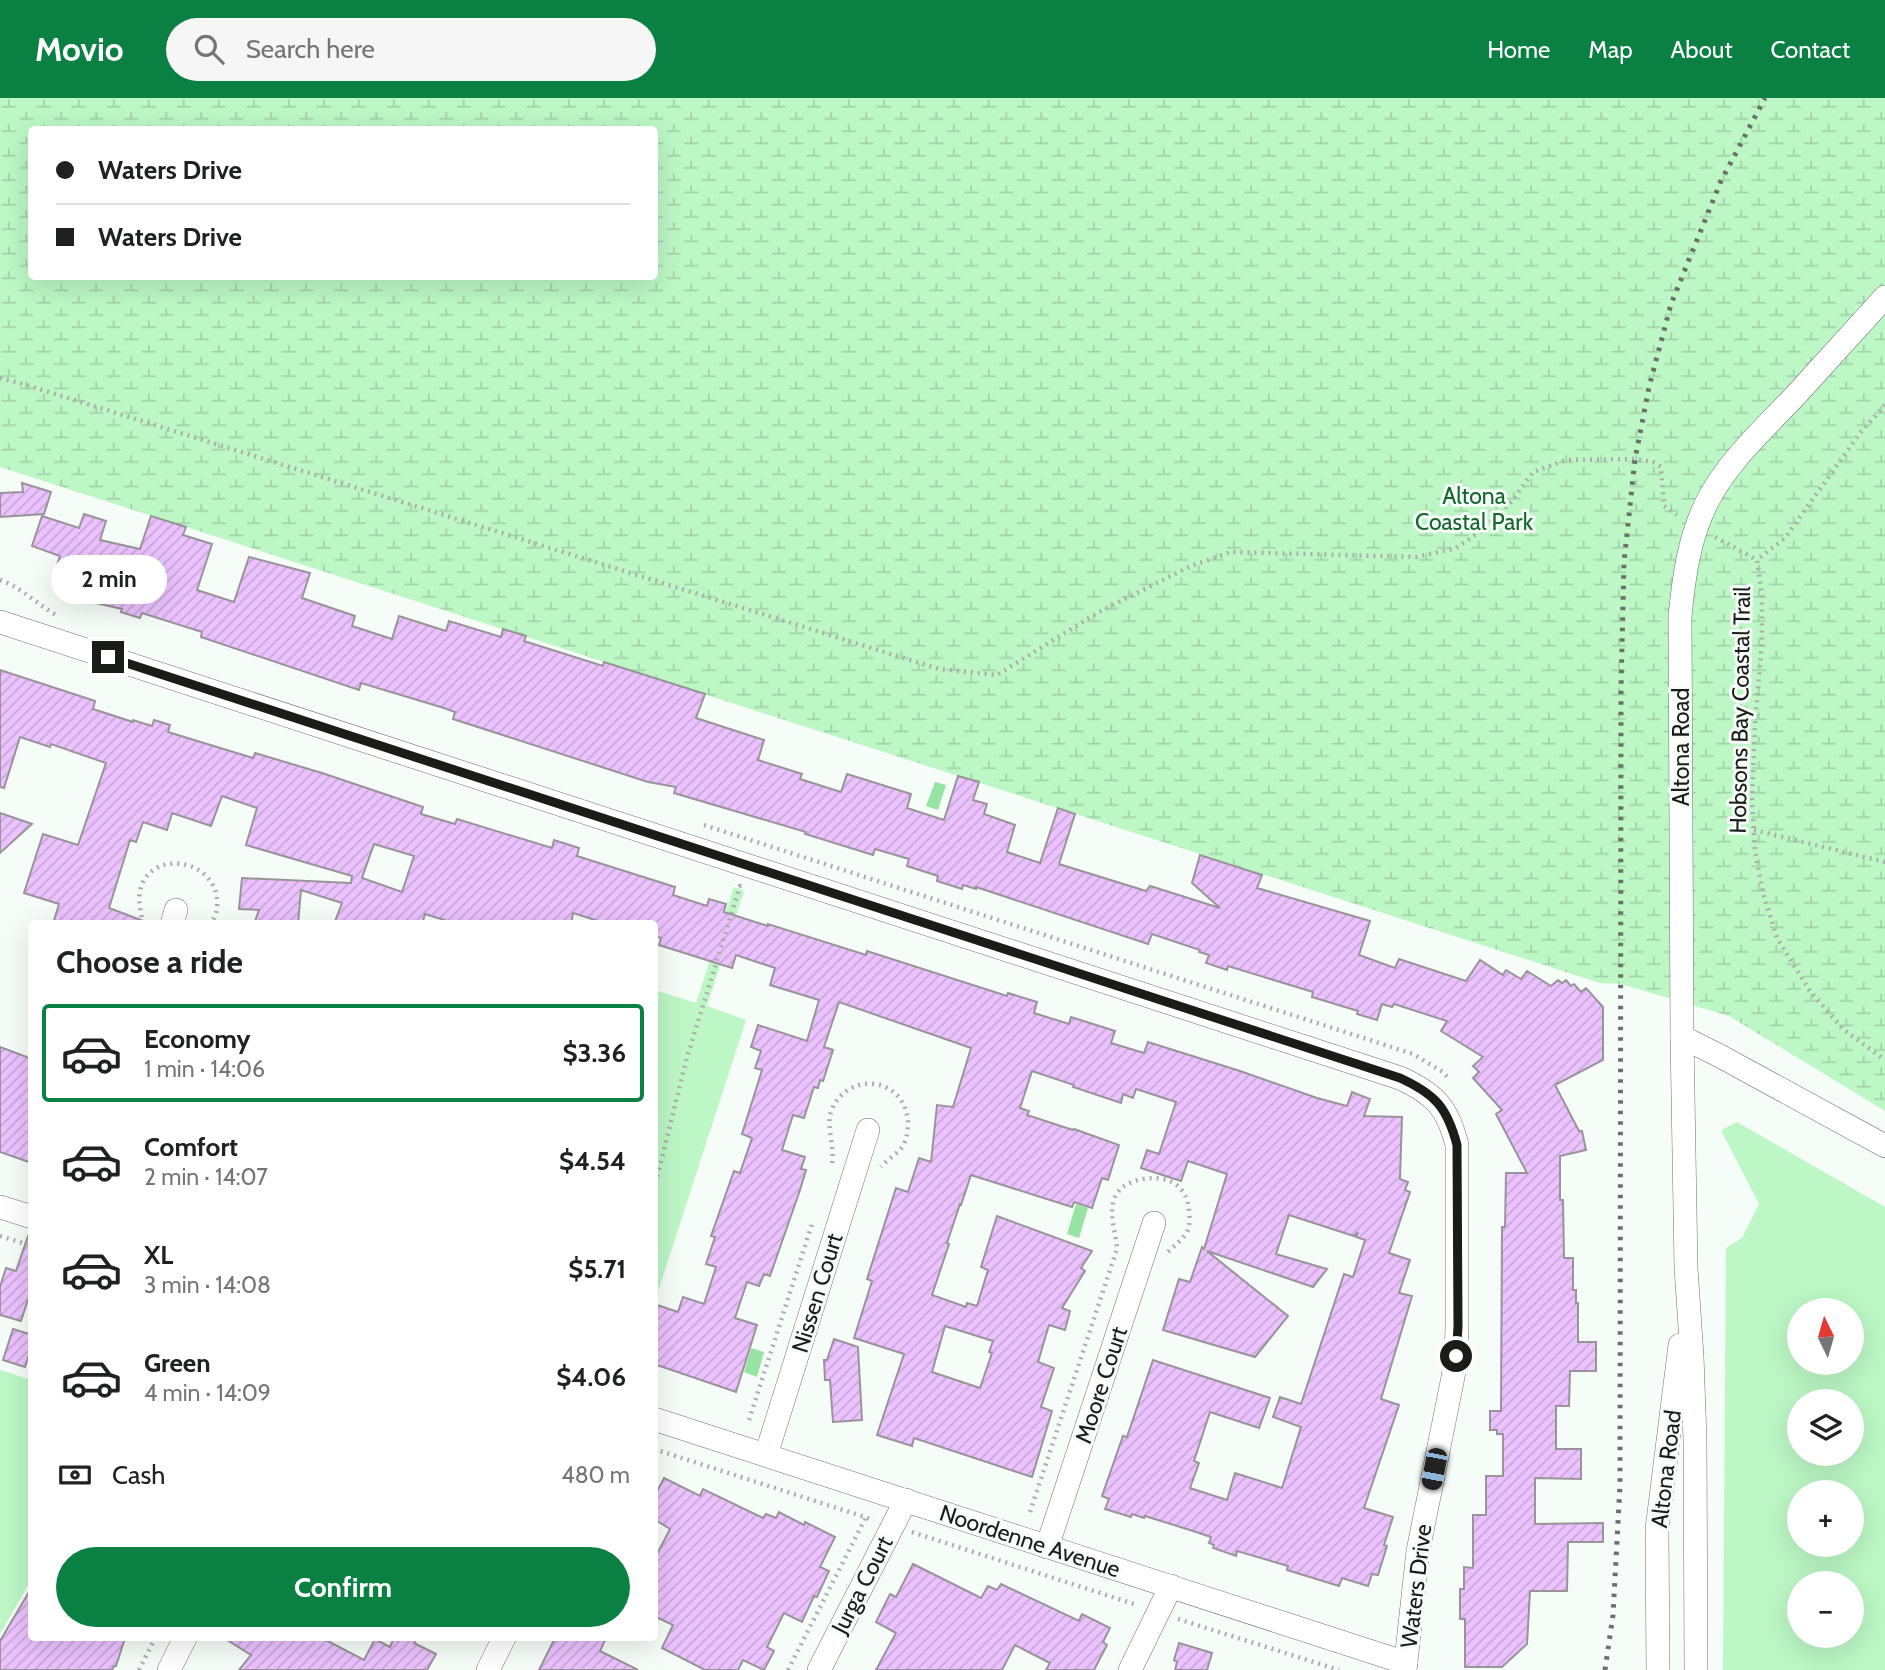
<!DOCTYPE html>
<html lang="en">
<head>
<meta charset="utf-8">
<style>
  :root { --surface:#fff; --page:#f6f6f6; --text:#202124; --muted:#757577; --line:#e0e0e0; --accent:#0b8043 }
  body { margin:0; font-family:Cabin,sans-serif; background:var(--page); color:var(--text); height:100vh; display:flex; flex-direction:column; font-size:26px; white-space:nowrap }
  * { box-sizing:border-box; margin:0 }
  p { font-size:23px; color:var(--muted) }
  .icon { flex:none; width:38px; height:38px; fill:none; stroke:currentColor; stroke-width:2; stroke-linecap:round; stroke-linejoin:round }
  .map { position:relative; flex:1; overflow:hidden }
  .details { position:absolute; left:28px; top:822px; width:630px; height:721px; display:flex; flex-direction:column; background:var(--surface); border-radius:7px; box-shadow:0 7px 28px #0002 }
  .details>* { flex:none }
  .guide { position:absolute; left:28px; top:28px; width:630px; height:154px; border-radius:7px; box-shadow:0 7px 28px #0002; display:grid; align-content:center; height:154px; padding:0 28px; background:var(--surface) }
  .needle { width:46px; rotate:355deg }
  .fabs { position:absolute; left:1787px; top:1200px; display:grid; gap:14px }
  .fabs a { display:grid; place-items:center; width:77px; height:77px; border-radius:50%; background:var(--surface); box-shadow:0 7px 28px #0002; font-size:35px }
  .end { position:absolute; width:32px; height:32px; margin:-16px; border:9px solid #1a1c1a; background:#fff; box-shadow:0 0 0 4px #fff }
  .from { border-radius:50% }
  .bubble { position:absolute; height:49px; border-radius:24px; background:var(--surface); box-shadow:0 7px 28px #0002; font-size:23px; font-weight:700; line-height:49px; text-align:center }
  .car { position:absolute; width:21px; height:42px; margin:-21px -10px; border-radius:9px; box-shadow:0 0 5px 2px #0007; background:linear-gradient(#222 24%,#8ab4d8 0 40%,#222 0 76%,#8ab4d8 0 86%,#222 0) }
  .guide b { display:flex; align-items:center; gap:24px; height:66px; font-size:26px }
  .guide b+b { border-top:2px solid var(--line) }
  .guide i { width:18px; height:18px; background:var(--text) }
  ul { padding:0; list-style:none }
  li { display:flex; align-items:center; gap:21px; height:98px; margin:0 14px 10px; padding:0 14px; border:4px solid transparent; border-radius:7px }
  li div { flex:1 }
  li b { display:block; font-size:26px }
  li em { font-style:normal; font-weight:700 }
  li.on { border-color:var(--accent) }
  li>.icon { width:63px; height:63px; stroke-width:1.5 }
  h2 { padding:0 28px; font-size:32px; line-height:84px }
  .pay { display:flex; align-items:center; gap:18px; height:77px; padding:0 28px; font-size:26px }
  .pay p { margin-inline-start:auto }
  .button { display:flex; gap:14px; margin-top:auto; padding:14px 28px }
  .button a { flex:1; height:80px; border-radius:42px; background:var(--accent); color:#fff; font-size:28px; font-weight:700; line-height:80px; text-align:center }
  header { display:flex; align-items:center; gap:42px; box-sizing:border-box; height:98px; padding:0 35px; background:var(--accent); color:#fff }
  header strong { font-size:33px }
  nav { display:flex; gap:38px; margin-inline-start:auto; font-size:24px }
  .search { width:490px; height:63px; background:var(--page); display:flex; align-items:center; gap:18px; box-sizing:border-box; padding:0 24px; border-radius:38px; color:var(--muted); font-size:26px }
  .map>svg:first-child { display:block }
  .green { fill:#bcf7c5; fill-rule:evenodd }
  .wetland { fill:url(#wetland-marsh); fill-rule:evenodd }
  .water { fill:#96e3a4 }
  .building { fill:url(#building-hatch); stroke:#98949a; stroke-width:2; fill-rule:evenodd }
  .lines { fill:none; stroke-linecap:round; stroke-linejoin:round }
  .minor-casing { stroke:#6c716c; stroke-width:24 }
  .path { stroke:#aaafab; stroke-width:4.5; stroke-dasharray:2 5; stroke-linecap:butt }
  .minor { stroke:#fff; stroke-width:23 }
  .rail { stroke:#6c6f6c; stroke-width:5; stroke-dasharray:3.5 7; stroke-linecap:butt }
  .route { stroke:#1a1c1a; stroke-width:9 }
  .labels { text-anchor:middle; stroke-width:6; stroke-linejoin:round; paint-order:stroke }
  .park-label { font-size:23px; fill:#13662d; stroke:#f6fcf7 }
  .street-label { font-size:23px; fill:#1a1c1a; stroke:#f6fcf7 }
</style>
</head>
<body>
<header>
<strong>Movio</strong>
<div class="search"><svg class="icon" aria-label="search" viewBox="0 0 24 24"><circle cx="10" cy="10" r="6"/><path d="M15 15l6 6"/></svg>Search here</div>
<nav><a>Home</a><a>Map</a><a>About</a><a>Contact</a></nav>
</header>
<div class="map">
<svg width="1885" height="1572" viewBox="0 0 1885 1572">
  <defs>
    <pattern id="wetland-marsh" width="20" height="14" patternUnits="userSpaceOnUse" patternTransform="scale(1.75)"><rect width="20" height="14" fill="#bcf7c5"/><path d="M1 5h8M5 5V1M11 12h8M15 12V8" fill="none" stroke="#a1d3a9"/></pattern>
    <pattern id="building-hatch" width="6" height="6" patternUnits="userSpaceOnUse" patternTransform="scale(1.75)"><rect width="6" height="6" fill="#ebc2fe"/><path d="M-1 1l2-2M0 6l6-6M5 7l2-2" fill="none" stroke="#c9a6d9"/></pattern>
  </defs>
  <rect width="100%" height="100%" fill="#f6fcf7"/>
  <g class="green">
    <polygon points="734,789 744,793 707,908 746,922 655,1203 655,892 696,905"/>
    <path d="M1737,1024L1885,1109V1572H1723L1726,1150L1742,1140L1759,1106L1721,1032ZM1799,1213H1852V1265H1799ZM1799,1304H1852V1356H1799ZM1799,1395H1852V1447H1799ZM1799,1486H1852V1538H1799Z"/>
    <polygon points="0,1272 32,1282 31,1482 0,1536"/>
  </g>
  <path class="wetland" d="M0,0H1885V1013L1729,918L1621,886L1600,885L0,369ZM32,32H654V178H32Z"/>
  <g class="water">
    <polygon points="935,684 946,687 938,712 926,708"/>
    <polygon points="1076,1106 1088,1110 1079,1140 1067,1136"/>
    <polygon points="751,1250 764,1254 757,1279 744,1274"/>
  </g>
  <g class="building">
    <polygon points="22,385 51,394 44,416 0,419 0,395 23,394"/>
    <polygon points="84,416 106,423 100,442 140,451 151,418 186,429 183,437 212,446 197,492 234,504 249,459 310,475 302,500 355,518 352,528 392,541 399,518 446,533 449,523 501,539 503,531 526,538 524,543 603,568 604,564 705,596 696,620 764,642 758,662 802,676 800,681 841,694 847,676 911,696 907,710 944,722 958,678 979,684 973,702 987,706 984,716 1015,727 1007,754 1040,765 1058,710 1075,716 1059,766 1146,793 1150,788 1220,810 1192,785 1200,757 1262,777 1257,790 1370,823 1359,857 1395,870 1399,861 1466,883 1480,862 1503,877 1506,872 1521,881 1527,873 1551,888 1558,882 1562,885 1566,882 1571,888 1574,886 1581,894 1586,890 1603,909 1603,962 1555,987 1579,1033 1582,1033 1586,1052 1560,1058 1560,1102 1563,1102 1564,1160 1573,1160 1573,1192 1576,1192 1576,1205 1578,1205 1578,1244 1596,1244 1596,1273 1570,1273 1569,1308 1556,1308 1556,1351 1581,1351 1581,1381 1535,1380 1535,1426 1603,1425 1603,1444 1568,1444 1567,1493 1530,1493 1527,1546 1502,1569 1465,1569 1465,1521 1460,1521 1460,1491 1464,1491 1464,1469 1473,1470 1473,1417 1486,1417 1486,1378 1503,1378 1503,1336 1497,1336 1497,1332 1490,1332 1490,1313 1501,1313 1502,1129 1505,1129 1506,1075 1527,1075 1496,1016 1502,1012 1473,980 1479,974 1473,968 1483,959 1441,933 1447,923 1394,906 1392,909 1382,906 1377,922 1357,916 1358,913 1312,899 1313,894 1228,868 1227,872 1206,865 1209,857 1199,854 1200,852 1152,836 1148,846 976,789 976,791 963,787 962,791 937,783 938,778 907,768 909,761 875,751 873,757 805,736 806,734 674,695 676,689 648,684 453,621 455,614 444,610 361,585 359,592 201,539 202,534 142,515 140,520 121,514 122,511 87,503 92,481 56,470 60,458 32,448 42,418 79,430"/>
    <path d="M0,572L95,603L93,611L133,624V622L152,628L154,622L170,627L168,634L253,660L255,655L322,675L423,709L421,716L455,726L457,721L552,750L554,742L579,750L577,758L675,789L673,797L707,808L709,801L726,806L724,814L768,828V826L866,857L867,853L1007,898L1008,895L1037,904L1034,915L1069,926L1071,919L1115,933L1111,945L1144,955L1148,944L1240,973L1317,1000L1347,1008L1352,994L1370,1001L1364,1018L1402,1019L1400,1081L1408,1084L1405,1092L1410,1094L1389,1155L1410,1162L1399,1195L1412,1198L1381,1301L1399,1307L1364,1410L1393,1419L1384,1447L1387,1448L1378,1477L1372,1476L1368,1488L1342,1480L1339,1488L1287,1472L1288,1468L1237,1453L1236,1458L1213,1450L1214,1447L1209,1445L1211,1439L1190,1432L1145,1418L1144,1420L1132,1416L1131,1419L1105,1411L1109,1401L1102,1398L1123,1338L1127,1339L1153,1262L1270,1300L1259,1330L1210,1314L1194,1363L1199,1365L1190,1390L1227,1402L1235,1375L1282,1390L1301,1329L1273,1319L1280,1299L1301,1306L1344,1176L1353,1179L1365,1142L1356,1139L1358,1134L1354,1138L1289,1117L1276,1156L1327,1171L1313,1189L1207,1153L1288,1218L1255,1259L1163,1232L1179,1181L1190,1184L1202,1149L1204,1151L1227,1076L1188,1063L1181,1083L1141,1070L1147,1052L1159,1056L1176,1004L1136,991L1133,1000L1123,996L1121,1005L1073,989L1074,987L1032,973L1020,1010L1029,1013L1027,1017L1073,1032L1074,1031L1119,1047L1108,1082L1102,1080L1092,1110L1074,1104L1072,1109L971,1077L961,1107L960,1106L947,1145L949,1146L932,1197L966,1209L967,1205L977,1208L988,1172L981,1169L997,1118L1092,1153L1081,1170L1085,1173L1062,1210L1070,1213L1065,1232L1049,1227L1038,1264L1054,1270L1041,1309L1052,1313L1032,1379L914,1340L912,1348L877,1337L904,1256L854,1240L872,1183L867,1181L896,1090L908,1094L919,1060L931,1064L937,1007L953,1009L971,950L839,904L824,949L833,952L823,983L820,982L818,990L814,989L804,1020L793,1017L782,1052L805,1059L801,1071L806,1072L800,1092L770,1178L764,1176L759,1188L747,1184L735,1220L757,1227L736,1294L654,1266V1206L678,1214L683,1199L704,1206L716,1169L706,1166L715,1139L711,1138L734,1073L740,1075L752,1040L742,1036L762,972L755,970L761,953L751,949L758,927L807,943L819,902L770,887L775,870L736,857L732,870L659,847L661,840L654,838V826H608L573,815L571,826H457L425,816L422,826H334L342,805L301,792L298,826H254L259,812L239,811L242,780L351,785L352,778L246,747L257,710L222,698L211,728L172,715L167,732L143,724L136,744L130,742L109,810L146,824V826H53L59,806L24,795L43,736L78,747L106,665L51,646L50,649L20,639L4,690L0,689ZM374,746L414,758L402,794L362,780ZM945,1228L993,1243L989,1254L992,1255L980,1290L932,1274Z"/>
    <polygon points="0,715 32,726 0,755"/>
    <polygon points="0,949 32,961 32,1065 0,1054"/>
    <polygon points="28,1138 32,1139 32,1189 21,1223 0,1217 0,1189 6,1170 16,1173"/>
    <polygon points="13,1231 32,1237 32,1247 25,1269 3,1262"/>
    <polygon points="834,1241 858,1249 862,1322 833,1324 830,1282 825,1282 824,1262 827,1262"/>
    <polygon points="664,1380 700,1398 703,1391 763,1420 766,1416 776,1420 779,1414 804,1427 805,1424 835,1439 820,1469 829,1473 817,1499 814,1498 802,1524 784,1515 767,1549 774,1553 764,1572 743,1562 738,1572 705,1572 662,1550 673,1527 654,1518 654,1462 670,1431 654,1421 654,1399"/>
    <polygon points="913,1466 981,1500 988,1488 997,1492 1001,1486 1079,1523 1082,1516 1110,1530 1103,1544 1107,1547 1094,1572 1046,1572 1050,1565 1015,1547 1002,1572 876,1572 896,1535 876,1524 890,1496 896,1499"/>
    <polygon points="32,1489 32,1540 125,1540 116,1568 114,1568 112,1572 0,1572 0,1543"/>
    <polygon points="224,1540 322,1540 364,1562 375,1541 390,1549 394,1540 417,1540 414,1545 436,1556 427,1572 239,1572 251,1557"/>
    <polygon points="555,1540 606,1540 600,1553 638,1572 539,1572"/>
    <polygon points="1179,1545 1212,1555 1207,1572 1175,1572 1177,1564 1174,1562"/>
  </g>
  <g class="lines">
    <g class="minor-casing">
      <g id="minor">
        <path d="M0,524L1400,980C1435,996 1448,1010 1457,1047V1229L1456,1258L1453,1279L1418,1453L1405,1572"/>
        <polyline points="172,826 176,812"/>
        <polyline points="1682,939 1720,958 1885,1048"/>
        <polyline points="0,1109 32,1119"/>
        <polyline points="654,1321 1406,1565"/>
        <polyline points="766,1357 868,1032"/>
        <polyline points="1047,1449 1154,1125"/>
        <polyline points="169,1572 185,1540"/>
        <polyline points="488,1572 504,1540"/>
        <polyline points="819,1572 906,1402"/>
        <polyline points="1130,1572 1171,1488"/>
        <polyline points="1658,1572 1657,1431 1680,1247"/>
        <path d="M1696,1572L1695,1342L1692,1258L1686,1170L1682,939L1680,518C1684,478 1689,440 1707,404C1728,363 1764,331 1795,298C1825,265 1855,232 1885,199"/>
      </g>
    </g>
    <g class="path">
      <polyline points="0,280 23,286 939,571 997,577 1097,515 1191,468 1231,454 1417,459 1456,450 1484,431 1512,403 1533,374 1566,362 1635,361 1653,364 1661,369 1664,408 1677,417"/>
      <polyline points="1885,307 1860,335 1785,440 1757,462 1762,497 1762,543 1755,627 1752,701 1755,753 1763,795 1777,840 1810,893 1843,931 1885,962"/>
      <polyline points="1715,439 1757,462"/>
      <path d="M0,482C21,489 37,506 56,517"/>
      <polyline points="704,727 1413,956 1443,974 1449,981"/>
      <polyline points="1754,732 1885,764"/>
      <path d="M143,826C141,815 138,804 140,793C149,751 213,760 217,801C218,810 216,819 210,826"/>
      <path d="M832,1065C835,1047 825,1027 832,1011C849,972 906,979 908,1025C908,1032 907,1039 904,1046C899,1056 888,1060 881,1069"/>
      <polyline points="654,1092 687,959 740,788 742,789"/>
      <polyline points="0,1138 32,1148"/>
      <polyline points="749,1322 813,1123"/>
      <polyline points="654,1351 874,1422"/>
      <path d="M1030,1414L1117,1151C1116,1134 1107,1113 1116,1097C1122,1087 1132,1083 1143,1081C1167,1077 1187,1086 1189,1113C1190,1120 1190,1128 1187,1134C1182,1142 1175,1147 1168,1154"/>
      <polyline points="912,1434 1137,1507"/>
      <polyline points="1178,1521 1339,1572"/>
      <polyline points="139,1572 155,1540"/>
      <polyline points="788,1572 866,1419"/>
    </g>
    <use href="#minor" class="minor"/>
    <polyline class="rail" points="1605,1572 1613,1517 1620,1387 1621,590 1624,464 1635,361 1649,289 1671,206 1721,83 1765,0"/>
  </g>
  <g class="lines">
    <path class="route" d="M108,559L1400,980C1435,996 1447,1009 1457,1047L1458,1229L1456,1258"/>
  </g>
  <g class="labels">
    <g class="park-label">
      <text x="1474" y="406">Altona<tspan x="1474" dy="26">Coastal Park</tspan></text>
    </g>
    <g class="street-label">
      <text transform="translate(1740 612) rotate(-89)" y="8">Hobsons Bay Coastal Trail</text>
      <text transform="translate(1681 649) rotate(-90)" y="8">Altona Road</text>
      <text transform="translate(817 1195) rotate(-73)" y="8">Nissen Court</text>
      <text transform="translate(1101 1287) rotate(-72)" y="8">Moore Court</text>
      <text transform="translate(1666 1371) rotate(-83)" y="8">Altona Road</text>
      <text transform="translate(1030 1443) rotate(18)" y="8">Noordenne Avenue</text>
      <text transform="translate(862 1487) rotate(-63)" y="8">Jurga Court</text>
      <text transform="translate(1416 1488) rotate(-83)" y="8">Waters Drive</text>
    </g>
  </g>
</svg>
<div class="fabs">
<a><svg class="needle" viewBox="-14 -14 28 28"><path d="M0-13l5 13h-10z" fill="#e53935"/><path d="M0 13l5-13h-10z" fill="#757577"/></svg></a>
<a><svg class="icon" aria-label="layers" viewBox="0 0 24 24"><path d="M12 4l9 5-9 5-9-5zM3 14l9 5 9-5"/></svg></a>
<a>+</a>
<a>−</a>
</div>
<i class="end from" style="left:1456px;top:1258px"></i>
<i class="end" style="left:108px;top:559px"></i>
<div class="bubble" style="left:51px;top:457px;width:116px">2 min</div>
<i class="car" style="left:1434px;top:1371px;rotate:191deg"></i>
<div class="guide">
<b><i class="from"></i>Waters Drive</b>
<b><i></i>Waters Drive</b>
</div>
<section class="details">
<h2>Choose a ride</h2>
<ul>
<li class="on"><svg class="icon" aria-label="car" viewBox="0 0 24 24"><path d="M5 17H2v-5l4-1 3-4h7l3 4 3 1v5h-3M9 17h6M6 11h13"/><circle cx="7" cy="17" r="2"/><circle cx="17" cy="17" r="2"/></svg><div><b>Economy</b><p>1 min · 14:06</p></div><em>$3.36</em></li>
<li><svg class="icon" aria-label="car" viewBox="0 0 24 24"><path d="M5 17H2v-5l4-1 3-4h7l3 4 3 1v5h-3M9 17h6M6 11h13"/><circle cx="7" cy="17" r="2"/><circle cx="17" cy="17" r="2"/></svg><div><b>Comfort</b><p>2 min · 14:07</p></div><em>$4.54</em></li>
<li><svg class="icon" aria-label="car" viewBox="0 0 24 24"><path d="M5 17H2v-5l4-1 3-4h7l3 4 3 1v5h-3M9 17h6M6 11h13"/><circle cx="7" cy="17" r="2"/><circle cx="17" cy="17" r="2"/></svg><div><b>XL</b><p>3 min · 14:08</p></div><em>$5.71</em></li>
<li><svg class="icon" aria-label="car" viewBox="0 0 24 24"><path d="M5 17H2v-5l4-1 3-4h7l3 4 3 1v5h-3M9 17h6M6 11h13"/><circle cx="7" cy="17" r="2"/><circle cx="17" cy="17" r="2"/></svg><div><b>Green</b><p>4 min · 14:09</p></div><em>$4.06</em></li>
</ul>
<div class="pay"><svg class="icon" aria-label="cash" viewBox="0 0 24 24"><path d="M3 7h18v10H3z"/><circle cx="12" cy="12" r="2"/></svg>Cash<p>480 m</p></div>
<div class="button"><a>Confirm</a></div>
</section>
</div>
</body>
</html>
